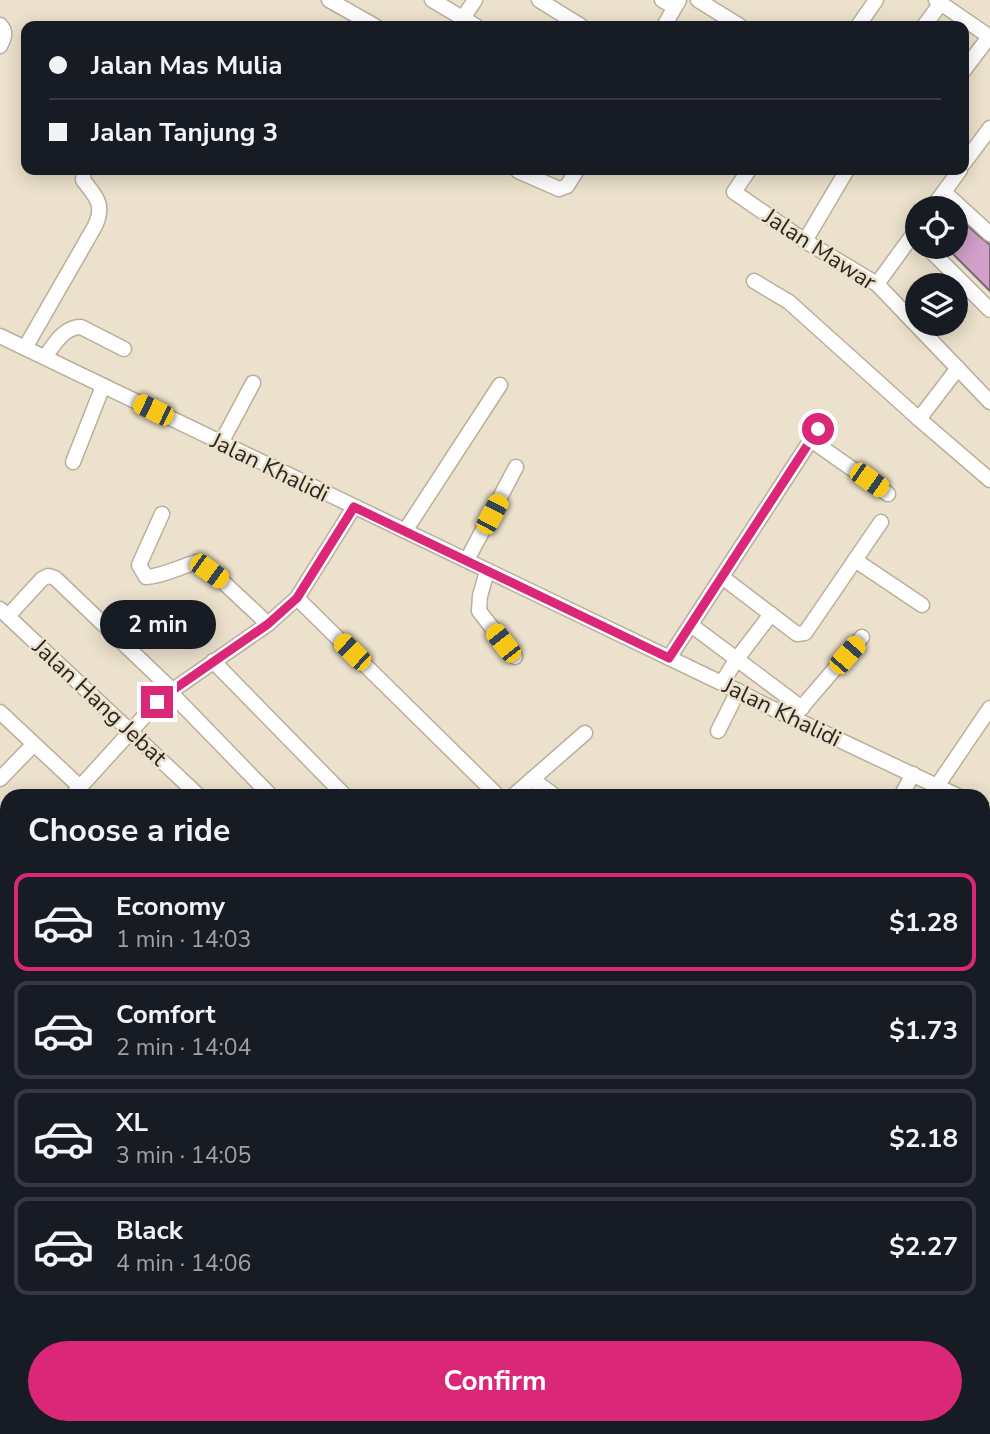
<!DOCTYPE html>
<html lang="en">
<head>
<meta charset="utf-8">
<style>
  :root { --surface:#171b24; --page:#20242c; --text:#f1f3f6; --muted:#9ea1a6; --line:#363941; --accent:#db2777 }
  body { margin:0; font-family:"Nunito Sans",sans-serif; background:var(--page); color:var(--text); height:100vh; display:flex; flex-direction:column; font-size:26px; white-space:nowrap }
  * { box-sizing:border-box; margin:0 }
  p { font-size:23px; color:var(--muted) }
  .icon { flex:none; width:38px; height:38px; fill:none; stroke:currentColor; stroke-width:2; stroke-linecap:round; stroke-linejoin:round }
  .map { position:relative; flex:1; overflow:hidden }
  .side { position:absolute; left:0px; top:789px; width:990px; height:646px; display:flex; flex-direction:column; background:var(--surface); border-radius:21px 21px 0 0; box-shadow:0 4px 18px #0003 }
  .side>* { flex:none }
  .top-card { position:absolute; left:21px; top:21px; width:948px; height:154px; border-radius:14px; box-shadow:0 4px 18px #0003; display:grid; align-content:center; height:154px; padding:0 28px; background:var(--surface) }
  .fabs { position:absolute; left:905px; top:196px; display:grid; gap:14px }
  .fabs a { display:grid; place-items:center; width:63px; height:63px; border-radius:50%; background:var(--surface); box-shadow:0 4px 18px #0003; font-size:35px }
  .end { position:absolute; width:32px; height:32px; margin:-16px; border:9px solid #db2777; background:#fff; box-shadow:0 0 0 4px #fff }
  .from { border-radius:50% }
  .bubble { position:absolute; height:49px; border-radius:24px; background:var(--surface); box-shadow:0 4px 18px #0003; font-size:23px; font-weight:700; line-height:49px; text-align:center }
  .car { position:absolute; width:21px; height:42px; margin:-21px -10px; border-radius:9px; box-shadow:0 0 5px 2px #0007; background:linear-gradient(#f5c518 24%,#345 0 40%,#f5c518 0 76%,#345 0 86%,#f5c518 0) }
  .top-card b { display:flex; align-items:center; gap:24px; height:66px; font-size:26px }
  .top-card b+b { border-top:2px solid var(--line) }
  .top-card i { width:18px; height:18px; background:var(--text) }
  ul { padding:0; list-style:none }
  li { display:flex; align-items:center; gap:21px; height:98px; margin:0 14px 10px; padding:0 14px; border:4px solid var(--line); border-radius:14px }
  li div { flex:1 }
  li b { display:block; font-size:26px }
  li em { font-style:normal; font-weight:700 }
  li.selected { border-color:var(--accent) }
  li>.icon { width:63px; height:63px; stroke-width:1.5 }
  h2 { padding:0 28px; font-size:32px; line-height:84px }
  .button { display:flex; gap:14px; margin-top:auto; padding:14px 28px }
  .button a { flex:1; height:80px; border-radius:42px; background:var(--accent); color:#fff; font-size:28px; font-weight:700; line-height:80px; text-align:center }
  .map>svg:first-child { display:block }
  .building { fill:#d1a0c9; stroke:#7a6876; stroke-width:2 }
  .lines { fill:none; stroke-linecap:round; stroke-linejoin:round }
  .minor-casing { stroke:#baaf9c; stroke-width:17 }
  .minor { stroke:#fff; stroke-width:14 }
  .route { stroke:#db2777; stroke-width:9 }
  .labels { text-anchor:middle; stroke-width:5; stroke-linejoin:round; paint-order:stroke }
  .street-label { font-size:23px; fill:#2b271f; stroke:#ece1cc }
</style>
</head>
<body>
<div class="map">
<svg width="990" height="1434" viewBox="0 0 990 1434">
  <rect width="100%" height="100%" fill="#ece1cc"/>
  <polygon class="building" points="963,222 990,245 990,291 946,247 956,247 956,233"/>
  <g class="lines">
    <g class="minor-casing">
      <g id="minor">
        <polyline points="329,0 375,26"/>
        <polyline points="432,0 476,26"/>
        <polyline points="539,0 581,26"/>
        <polyline points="662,0 674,7"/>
        <polyline points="698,0 740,26"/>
        <polyline points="936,0 990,37"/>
        <polyline points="463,18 475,0"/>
        <path d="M0,25C7,32 4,38 0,46"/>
        <polyline points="664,26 679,0"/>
        <polyline points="858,26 876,0"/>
        <polyline points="924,26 941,3"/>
        <polyline points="964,70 989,37"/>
        <polyline points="964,163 990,128"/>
        <polyline points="749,170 734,192 805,241 877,284 990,402"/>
        <polyline points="518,171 559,189 567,186 577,170"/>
        <polyline points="944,192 990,234"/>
        <polyline points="932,208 960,170"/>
        <polyline points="805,241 847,170"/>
        <polyline points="927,247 990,310"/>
        <polyline points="754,281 789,302 919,419 990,480"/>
        <polyline points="877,284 917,229"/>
        <polyline points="0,336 738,691 765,705 958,796"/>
        <path d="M25,348L95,226C105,204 96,197 83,180L84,170"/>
        <path d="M45,357C54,345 63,327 81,327L124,349"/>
        <polyline points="919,419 958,368"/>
        <polyline points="811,440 888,494"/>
        <polyline points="221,443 253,383"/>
        <polyline points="73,462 103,386"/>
        <path d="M162,514L139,565L146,577C164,576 179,567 197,562L221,580L268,624"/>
        <polyline points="405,531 500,385"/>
        <polyline points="467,560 516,467"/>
        <polyline points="855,560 922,605"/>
        <polyline points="487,571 480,596 479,611 515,657"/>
        <polyline points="722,577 793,631 797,634 805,633 881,522"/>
        <polyline points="297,598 498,796"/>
        <polyline points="0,609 199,796"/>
        <polyline points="8,616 42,579 48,576 55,578 170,688"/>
        <polyline points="691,625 802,708"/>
        <polyline points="669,658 818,429"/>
        <polyline points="213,661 345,796"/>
        <polyline points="722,683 736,660 771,614"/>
        <polyline points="170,692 271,796"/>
        <polyline points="0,712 80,787"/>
        <polyline points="796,714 862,637"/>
        <polyline points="718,731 738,691"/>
        <polyline points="0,779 33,745"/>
        <polyline points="532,779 555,796"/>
        <polyline points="937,786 990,708"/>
        <polyline points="72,796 170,688 170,692 268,624 297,598 354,507"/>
        <polyline points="513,796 585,733"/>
        <polyline points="901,796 913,774"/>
        <polyline points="984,809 990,812"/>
        <polyline points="0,867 7,862"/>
        <polyline points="990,1039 988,1045 990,1052"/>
        <polyline points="0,1075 7,1073"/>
        <polyline points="0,1147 7,1153"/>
        <polyline points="0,1237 7,1244"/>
        <polyline points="984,1304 990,1309"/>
        <polyline points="984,1345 990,1353"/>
        <polyline points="984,1380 990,1374"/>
        <polyline points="984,1398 990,1405"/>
        <polyline points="198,1428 204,1434"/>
        <polyline points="954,1428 959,1434"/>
        <polyline points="118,1434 123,1428"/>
        <polyline points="761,1434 768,1428"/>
        <polyline points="928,1434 934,1428"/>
      </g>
    </g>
    <use href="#minor" class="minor"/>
  </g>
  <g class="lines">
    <polyline class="route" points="157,702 170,688 170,692 268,624 297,598 354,507 669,658 818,429"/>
  </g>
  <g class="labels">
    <g class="street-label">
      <text transform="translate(820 249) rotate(33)" y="8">Jalan Mawar</text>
      <text transform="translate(270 467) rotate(26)" y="8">Jalan Khalidi</text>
      <text transform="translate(100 702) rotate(43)" y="8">Jalan Hang Jebat</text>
      <text transform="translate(782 712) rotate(26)" y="8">Jalan Khalidi</text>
    </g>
  </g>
</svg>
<div class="fabs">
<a><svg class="icon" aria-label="locate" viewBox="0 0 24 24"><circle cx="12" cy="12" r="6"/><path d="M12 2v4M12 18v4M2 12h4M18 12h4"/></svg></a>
<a><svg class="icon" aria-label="layers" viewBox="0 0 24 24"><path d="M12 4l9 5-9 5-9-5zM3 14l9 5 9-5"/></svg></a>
</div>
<i class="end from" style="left:818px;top:429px"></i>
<i class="end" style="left:157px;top:702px"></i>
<div class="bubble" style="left:100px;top:600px;width:116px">2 min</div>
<i class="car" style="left:153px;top:410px;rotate:296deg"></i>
<i class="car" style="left:869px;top:480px;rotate:125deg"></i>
<i class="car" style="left:492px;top:514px;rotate:28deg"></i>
<i class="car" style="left:209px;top:571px;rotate:126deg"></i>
<i class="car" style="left:503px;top:643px;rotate:322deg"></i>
<i class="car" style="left:352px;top:652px;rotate:314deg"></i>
<i class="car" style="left:847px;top:655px;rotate:41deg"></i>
<div class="top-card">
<b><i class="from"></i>Jalan Mas Mulia</b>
<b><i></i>Jalan Tanjung 3</b>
</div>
<section class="side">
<h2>Choose a ride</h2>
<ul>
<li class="selected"><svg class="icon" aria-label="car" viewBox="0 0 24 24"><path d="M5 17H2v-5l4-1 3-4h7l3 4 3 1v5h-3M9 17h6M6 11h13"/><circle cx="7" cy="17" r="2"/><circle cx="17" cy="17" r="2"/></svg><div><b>Economy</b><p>1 min · 14:03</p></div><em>$1.28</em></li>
<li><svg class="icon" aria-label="car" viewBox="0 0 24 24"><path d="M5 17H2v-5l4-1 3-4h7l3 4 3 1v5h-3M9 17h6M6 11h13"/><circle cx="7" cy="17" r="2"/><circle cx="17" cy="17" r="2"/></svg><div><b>Comfort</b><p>2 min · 14:04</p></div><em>$1.73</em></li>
<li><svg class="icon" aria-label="car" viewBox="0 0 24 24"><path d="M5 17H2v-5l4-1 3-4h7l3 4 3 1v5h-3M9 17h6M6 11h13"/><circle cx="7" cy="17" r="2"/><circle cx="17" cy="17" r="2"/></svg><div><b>XL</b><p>3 min · 14:05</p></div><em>$2.18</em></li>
<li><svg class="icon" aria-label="car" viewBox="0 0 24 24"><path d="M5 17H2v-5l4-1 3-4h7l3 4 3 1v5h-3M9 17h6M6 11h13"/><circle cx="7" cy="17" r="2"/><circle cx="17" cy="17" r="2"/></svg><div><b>Black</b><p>4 min · 14:06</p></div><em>$2.27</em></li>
</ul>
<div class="button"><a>Confirm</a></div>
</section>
</div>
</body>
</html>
